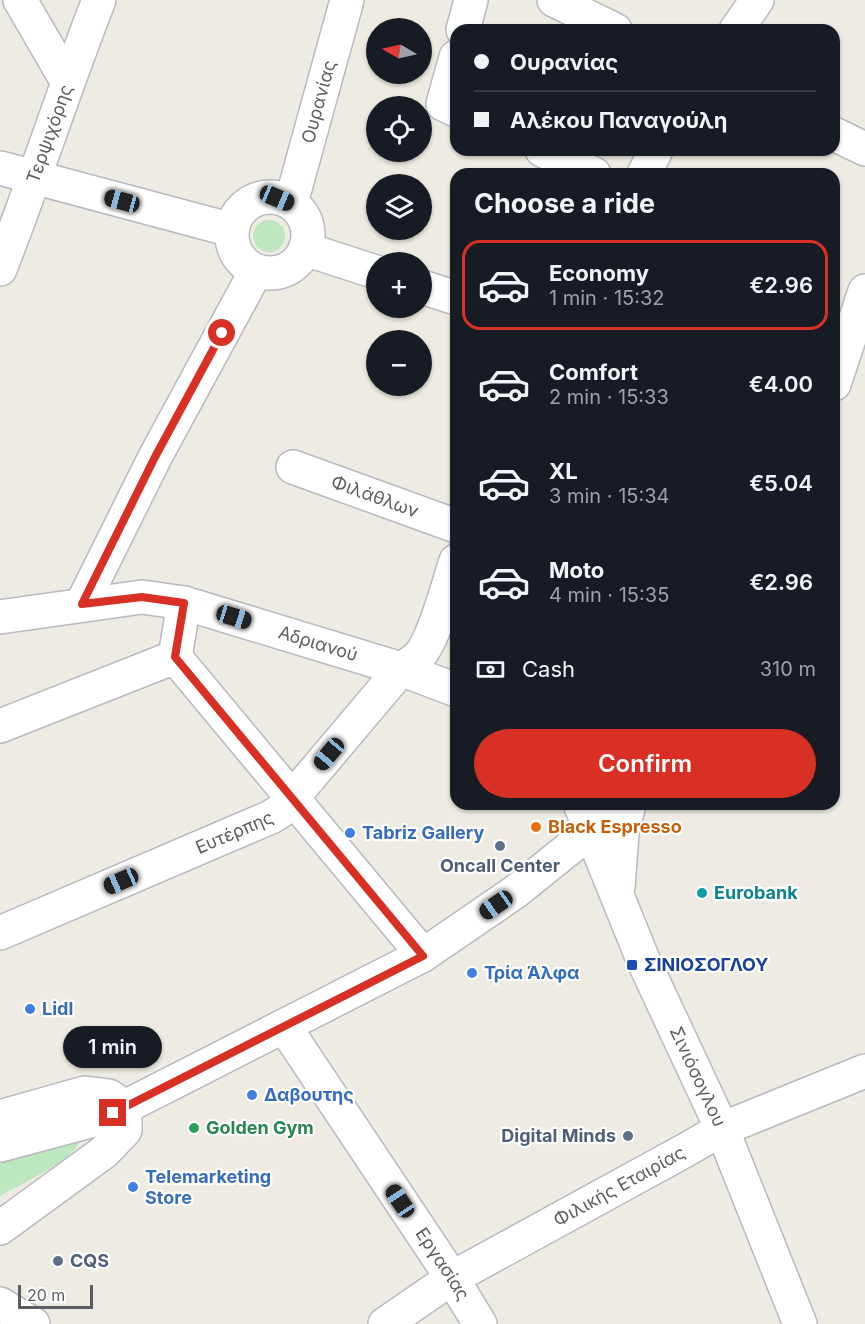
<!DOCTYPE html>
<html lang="en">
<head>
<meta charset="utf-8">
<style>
  :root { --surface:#171b24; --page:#242831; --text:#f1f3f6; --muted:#9ea1a6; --line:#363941; --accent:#d93025 }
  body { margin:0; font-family:Inter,sans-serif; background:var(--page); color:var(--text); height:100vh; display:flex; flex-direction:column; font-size:22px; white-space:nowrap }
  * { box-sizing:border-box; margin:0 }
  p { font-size:20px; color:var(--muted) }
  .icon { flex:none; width:33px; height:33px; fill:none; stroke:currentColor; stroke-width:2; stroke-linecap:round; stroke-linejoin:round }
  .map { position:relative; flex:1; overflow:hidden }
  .details { position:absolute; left:450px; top:168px; width:390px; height:642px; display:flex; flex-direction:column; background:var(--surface); border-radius:18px; box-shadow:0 2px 4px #0004 }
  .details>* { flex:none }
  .banner { position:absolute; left:450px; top:24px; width:390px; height:132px; border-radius:18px; box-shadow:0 2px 4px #0004; display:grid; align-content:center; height:132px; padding:0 24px; background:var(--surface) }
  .needle { width:39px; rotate:279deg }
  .fabs { position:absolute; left:366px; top:18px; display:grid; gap:12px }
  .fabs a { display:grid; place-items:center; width:66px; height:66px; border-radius:50%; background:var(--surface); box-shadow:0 2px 4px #0004; font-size:30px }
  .scale { position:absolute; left:18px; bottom:15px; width:75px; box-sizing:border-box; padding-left:6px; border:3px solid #5a5e63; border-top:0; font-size:16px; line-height:21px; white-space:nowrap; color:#5a5e63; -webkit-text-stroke:4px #fff; paint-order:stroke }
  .end { position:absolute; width:27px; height:27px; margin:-14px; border:8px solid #d93025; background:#fff; box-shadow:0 0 0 3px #fff }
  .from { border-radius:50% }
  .bubble { position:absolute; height:42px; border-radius:21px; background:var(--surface); box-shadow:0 2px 4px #0004; font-size:20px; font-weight:600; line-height:42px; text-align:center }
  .car { position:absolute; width:18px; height:36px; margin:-18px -9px; border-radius:8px; box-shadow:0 0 4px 2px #0007; background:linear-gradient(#222 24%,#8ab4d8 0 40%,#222 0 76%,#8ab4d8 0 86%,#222 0) }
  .banner b { display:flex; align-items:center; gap:21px; height:57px; font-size:22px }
  .banner b+b { border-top:2px solid var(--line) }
  .banner i { width:15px; height:15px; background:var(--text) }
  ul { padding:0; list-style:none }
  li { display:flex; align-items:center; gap:18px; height:90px; margin:0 12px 9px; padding:0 12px; border:3px solid transparent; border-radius:18px }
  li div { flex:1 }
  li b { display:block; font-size:22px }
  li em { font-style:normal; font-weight:600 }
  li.selected { border-color:var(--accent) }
  li>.icon { width:54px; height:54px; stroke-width:1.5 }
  h2 { padding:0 24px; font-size:27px; line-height:72px }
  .pay { display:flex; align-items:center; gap:15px; height:66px; padding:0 24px; font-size:22px }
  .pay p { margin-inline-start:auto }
  .cta { display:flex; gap:12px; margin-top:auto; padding:12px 24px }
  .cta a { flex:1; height:69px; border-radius:36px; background:var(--accent); color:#fff; font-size:24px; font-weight:600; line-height:69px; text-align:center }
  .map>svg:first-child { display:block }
  .green { fill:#bde7bf }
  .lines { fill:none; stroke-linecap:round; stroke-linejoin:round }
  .minor-casing { stroke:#b7babf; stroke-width:36 }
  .minor { stroke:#fff; stroke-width:33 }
  .route { stroke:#d93025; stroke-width:8 }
  .food-dot { fill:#e8710a; stroke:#fff; stroke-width:2 }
  .shop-dot { fill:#3f7fe0; stroke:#fff; stroke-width:2 }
  .service-dot { fill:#5c6f8a; stroke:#fff; stroke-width:2 }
  .culture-dot { fill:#0f9aa8; stroke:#fff; stroke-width:2 }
  .transit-dot { fill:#1a4fb4; stroke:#fff; stroke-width:2 }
  .leisure-dot { fill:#2e9e5b; stroke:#fff; stroke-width:2 }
  .labels { text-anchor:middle; stroke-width:4.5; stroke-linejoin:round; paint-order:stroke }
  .street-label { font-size:18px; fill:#5a5e63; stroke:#fff }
  .food-label { font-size:18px; font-weight:bold; fill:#c56008; stroke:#fff; text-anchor:start }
  .shop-label { font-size:18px; font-weight:bold; fill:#366cbe; stroke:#fff; text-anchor:start }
  .service-label { font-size:18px; font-weight:bold; fill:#4e5e75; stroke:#fff }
  .culture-label { font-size:18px; font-weight:bold; fill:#0d838f; stroke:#fff; text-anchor:start }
  .transit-label { font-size:18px; font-weight:bold; fill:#164399; stroke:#fff; text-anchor:start }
  .leisure-label { font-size:18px; font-weight:bold; fill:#27864d; stroke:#fff; text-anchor:start }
</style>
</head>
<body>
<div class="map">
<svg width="865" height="1324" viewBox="0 0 865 1324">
  <rect width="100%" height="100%" fill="#eeece2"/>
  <g class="green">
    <circle cx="269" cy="236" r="16"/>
    <path d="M80,1140C75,1160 19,1185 0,1196V1162Z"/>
  </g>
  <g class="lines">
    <g class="minor-casing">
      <g id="minor">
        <polyline points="20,0 67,81"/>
        <polyline points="554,0 615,30"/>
        <polyline points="463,30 471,0"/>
        <polyline points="736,30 757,0"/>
        <polyline points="456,57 443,104 456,110"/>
        <polyline points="834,134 865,149"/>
        <polyline points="542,150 594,174"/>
        <polyline points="0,168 232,230"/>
        <polyline points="644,174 656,150"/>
        <circle cx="270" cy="235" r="38"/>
        <path id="s1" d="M291,203L347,0"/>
        <polyline points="305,249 376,272"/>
        <path id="s2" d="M0,269C35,180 64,89 99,0"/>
        <polyline points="422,287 456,298"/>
        <polyline points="834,384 865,291"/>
        <path id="s3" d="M293,467L456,526"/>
        <polyline points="82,604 155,457 256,271"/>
        <path id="s4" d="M0,617L142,597L184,603L401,669L456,690"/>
        <polyline points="175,657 423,955"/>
        <polyline points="175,657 184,603"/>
        <polyline points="0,726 175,657"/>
        <path id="s5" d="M580,804L644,962L722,1129L800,1324"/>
        <polyline points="618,887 622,833 629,804"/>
        <path id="s6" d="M0,933L271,817L282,810L401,669C407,665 413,662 417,658C434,643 448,584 456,561"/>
        <path id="s7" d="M284,1026L452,1278L480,1324"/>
        <polyline points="0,1117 85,1093 109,1096 125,1107 125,1130 104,1152 0,1228"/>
        <polyline points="0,1145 101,1118 125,1107 423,955 515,892 591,831 613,804"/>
        <polyline points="0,1304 33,1324"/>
        <path id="s8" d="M385,1324L452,1278L684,1151L722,1129L865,1071"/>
      </g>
    </g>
    <use href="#minor" class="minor"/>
  </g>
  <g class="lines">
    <polyline class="route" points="113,1113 423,956 175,657 184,603 142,597 82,604 155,457 222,333"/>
  </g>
  <circle class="food-dot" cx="536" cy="827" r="6"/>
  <g class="shop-dot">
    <circle cx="350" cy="833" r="6"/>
    <circle cx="472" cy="973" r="6"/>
    <circle cx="30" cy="1009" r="6"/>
    <circle cx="252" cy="1095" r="6"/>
    <circle cx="133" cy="1187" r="6"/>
  </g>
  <g class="service-dot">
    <circle cx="500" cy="846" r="6"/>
    <circle cx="628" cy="1136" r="6"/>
    <circle cx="58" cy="1261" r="6"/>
  </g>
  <circle class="culture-dot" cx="702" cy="893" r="6"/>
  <rect class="transit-dot" x="626" y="959" width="12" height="12" rx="3"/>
  <circle class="leisure-dot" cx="194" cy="1128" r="6"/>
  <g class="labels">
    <g class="street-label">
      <text dy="6" stroke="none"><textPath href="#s1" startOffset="105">Ουρανίας</textPath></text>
      <text dy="6" stroke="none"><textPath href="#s2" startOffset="144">Τερψιχόρης</textPath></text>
      <text dy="6" stroke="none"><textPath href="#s3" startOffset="87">Φιλάθλων</textPath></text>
      <text dy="6" stroke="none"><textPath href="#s4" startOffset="326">Αδριανού</textPath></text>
      <text dy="6" stroke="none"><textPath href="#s6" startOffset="255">Ευτέρπης</textPath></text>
      <text dy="6" stroke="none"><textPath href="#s5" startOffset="297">Σινιόσογλου</textPath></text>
      <text dy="6" stroke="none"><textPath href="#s8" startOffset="272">Φιλικής Εταιρίας</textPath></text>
      <text dy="6" stroke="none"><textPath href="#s7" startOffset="286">Εργασίας</textPath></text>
    </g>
    <g class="food-label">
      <text x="548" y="833">Black Espresso</text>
    </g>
    <g class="shop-label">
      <text x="362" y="839">Tabriz Gallery</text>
      <text x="484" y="979">Τρία Άλφα</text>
      <text x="42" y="1015">Lidl</text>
      <text x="264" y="1101">Δαβουτης</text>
      <text x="145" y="1183">Telemarketing<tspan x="145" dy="21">Store</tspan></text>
    </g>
    <g class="service-label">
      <text x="500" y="872">Oncall Center</text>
      <text x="616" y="1142" text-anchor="end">Digital Minds</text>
      <text x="70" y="1267" text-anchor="start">CQS</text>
    </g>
    <g class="culture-label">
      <text x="714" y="899">Eurobank</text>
    </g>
    <g class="transit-label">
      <text x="644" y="971">ΣΙΝΙΟΣΟΓΛΟΥ</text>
    </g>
    <g class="leisure-label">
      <text x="206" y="1134">Golden Gym</text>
    </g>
  </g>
</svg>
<div class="fabs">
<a><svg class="needle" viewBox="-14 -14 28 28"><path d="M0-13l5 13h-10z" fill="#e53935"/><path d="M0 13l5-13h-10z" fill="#9ea1a6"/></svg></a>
<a><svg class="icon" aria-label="locate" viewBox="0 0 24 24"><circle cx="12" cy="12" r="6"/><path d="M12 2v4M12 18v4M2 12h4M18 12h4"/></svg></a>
<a><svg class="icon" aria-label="layers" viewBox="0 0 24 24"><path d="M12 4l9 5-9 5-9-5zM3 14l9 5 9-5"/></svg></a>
<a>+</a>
<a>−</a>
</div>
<div class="scale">20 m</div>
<i class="end from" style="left:222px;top:333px"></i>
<i class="end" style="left:113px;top:1113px"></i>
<div class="bubble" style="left:63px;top:1026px;width:99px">1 min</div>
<i class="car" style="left:277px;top:198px;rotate:113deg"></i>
<i class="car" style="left:122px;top:201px;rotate:285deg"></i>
<i class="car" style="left:234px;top:617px;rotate:107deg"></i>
<i class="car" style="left:329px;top:754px;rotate:220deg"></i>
<i class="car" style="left:121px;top:881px;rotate:246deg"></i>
<i class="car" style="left:496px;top:905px;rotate:235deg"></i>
<i class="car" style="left:400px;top:1201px;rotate:326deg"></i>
<div class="banner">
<b><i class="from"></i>Ουρανίας</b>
<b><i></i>Αλέκου Παναγούλη</b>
</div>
<section class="details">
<h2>Choose a ride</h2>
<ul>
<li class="selected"><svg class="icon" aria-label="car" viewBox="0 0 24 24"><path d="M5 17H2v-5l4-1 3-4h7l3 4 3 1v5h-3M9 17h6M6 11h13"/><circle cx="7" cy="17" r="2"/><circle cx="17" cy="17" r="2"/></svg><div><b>Economy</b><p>1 min · 15:32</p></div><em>€2.96</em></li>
<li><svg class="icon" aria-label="car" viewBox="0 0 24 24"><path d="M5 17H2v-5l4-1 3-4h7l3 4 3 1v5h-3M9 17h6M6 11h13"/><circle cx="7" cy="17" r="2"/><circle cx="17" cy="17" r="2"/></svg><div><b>Comfort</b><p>2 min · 15:33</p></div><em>€4.00</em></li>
<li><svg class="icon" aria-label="car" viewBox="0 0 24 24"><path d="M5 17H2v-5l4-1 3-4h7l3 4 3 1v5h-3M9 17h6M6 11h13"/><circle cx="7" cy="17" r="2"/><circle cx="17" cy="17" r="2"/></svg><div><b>XL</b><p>3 min · 15:34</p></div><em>€5.04</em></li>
<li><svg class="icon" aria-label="car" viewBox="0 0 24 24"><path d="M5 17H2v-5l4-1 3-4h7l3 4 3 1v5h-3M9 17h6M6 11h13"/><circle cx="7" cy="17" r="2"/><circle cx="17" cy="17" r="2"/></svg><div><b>Moto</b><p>4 min · 15:35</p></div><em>€2.96</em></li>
</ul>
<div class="pay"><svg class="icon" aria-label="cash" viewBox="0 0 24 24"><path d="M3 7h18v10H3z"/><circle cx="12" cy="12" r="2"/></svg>Cash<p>310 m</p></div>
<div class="cta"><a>Confirm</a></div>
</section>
</div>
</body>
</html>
